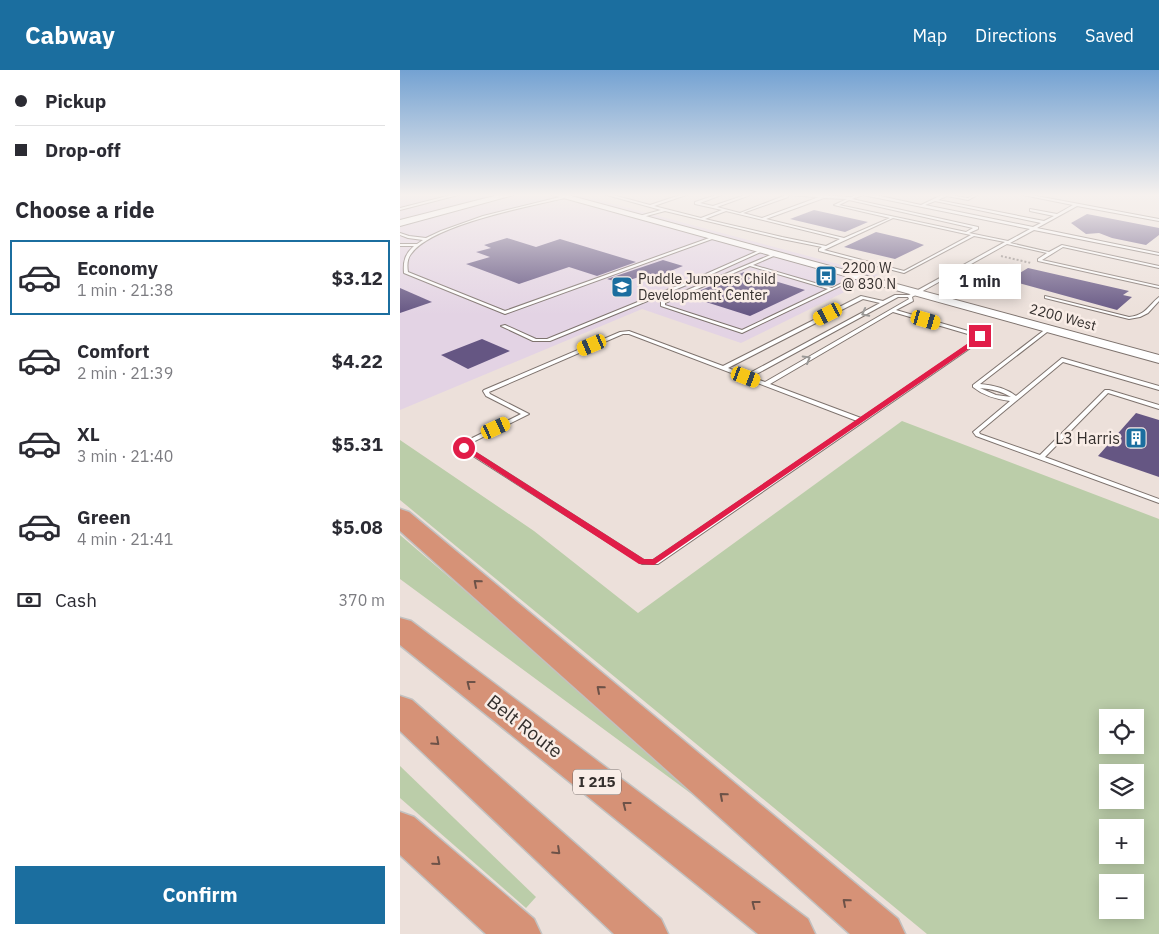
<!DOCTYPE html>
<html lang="en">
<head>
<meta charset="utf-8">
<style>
  :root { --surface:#fff; --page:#f2f2f3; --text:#2b2b33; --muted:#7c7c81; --line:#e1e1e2; --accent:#1b6e9f }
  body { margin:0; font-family:"IBM Plex Sans",sans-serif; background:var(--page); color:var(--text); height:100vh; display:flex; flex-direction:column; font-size:19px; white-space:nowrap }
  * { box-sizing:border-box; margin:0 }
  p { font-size:16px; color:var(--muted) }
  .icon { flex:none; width:28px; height:28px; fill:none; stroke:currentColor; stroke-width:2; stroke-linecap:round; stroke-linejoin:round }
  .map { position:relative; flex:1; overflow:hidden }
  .sheet { display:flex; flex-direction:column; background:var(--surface); width:400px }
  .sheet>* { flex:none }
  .banner { display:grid; align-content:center; height:110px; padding:0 15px; background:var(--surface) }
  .buttons { position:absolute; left:699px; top:639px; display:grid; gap:10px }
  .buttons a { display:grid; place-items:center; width:45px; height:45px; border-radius:0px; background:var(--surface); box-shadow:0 2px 12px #0003; font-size:25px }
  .end { position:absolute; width:22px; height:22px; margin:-11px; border:6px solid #e11d48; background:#fff; box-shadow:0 0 0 2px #fff }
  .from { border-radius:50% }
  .bubble { position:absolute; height:35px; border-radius:0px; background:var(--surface); box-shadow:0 2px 12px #0003; font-size:16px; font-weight:800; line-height:35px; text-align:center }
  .car { position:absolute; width:15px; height:30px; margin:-15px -8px; border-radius:6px; box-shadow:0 0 4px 1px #0007; background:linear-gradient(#f5c518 24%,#345 0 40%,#f5c518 0 76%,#345 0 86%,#f5c518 0) }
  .banner b { display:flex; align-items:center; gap:18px; height:48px; font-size:19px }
  .banner b+b { border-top:1px solid var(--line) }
  .banner i { width:12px; height:12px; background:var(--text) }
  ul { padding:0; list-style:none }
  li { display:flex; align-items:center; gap:15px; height:75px; margin:0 10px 8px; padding:0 5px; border:2px solid transparent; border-radius:0px }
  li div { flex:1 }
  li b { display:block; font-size:19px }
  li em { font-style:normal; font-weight:800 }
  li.selected { border-color:var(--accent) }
  li>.icon { width:45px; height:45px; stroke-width:1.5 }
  h2 { padding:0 15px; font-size:22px; line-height:60px }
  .pay { display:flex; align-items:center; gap:12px; height:55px; padding:0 15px; font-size:19px }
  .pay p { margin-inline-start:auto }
  .button { display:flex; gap:10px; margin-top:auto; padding:10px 15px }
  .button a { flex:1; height:58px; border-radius:0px; background:var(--accent); color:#fff; font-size:20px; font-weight:800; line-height:58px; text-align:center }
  header { display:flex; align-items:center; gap:30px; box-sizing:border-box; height:70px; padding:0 25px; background:var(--accent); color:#fff }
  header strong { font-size:24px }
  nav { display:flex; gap:28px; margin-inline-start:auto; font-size:18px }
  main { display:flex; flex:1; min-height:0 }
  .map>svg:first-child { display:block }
  .industrial { fill:#e3d3e4 }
  .green { fill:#bbcda9; fill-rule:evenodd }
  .building { fill:#655683 }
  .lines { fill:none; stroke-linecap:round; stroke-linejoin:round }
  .service-casing { stroke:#7e736e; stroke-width:2 }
  .tertiary-casing { stroke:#7e736e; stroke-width:2 }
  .motorway-casing { stroke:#c2c1c0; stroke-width:3 }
  .path { stroke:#968d89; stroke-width:2; stroke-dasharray:2 2; stroke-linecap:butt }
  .service { fill:#fff; fill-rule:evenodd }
  .tertiary { fill:#fff; fill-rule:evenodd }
  .motorway { fill:#d69277; fill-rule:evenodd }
  .oneway { stroke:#9a9896 }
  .oneway2 { stroke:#6d5248 }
  .route { fill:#e11d48 }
  .labels { text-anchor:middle; stroke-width:5; stroke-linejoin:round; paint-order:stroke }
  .far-poi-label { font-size:14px; fill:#35302e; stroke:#f9ede7; text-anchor:start }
  .far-street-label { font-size:14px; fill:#35302e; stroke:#f9ede7 }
  .shield { fill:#f9ede7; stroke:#706966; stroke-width:1 }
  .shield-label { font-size:15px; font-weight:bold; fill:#35302e }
  .poi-label { font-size:16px; fill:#35302e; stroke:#f9ede7; text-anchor:end }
  .near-street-label { font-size:19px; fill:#35302e; stroke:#f9ede7 }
</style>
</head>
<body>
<header>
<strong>Cabway</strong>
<nav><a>Map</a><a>Directions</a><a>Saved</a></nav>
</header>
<main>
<section class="sheet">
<div class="banner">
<b><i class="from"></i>Pickup</b>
<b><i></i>Drop-off</b>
</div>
<h2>Choose a ride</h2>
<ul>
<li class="selected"><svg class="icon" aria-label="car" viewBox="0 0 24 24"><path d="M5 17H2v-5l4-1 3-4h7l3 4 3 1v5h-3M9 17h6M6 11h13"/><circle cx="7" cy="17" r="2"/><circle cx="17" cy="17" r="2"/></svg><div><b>Economy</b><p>1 min · 21:38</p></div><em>$3.12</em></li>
<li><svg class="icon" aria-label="car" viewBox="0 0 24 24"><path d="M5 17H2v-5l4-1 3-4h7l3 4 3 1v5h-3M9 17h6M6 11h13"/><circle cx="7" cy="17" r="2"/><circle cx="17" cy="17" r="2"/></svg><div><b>Comfort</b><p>2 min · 21:39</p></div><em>$4.22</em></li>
<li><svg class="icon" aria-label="car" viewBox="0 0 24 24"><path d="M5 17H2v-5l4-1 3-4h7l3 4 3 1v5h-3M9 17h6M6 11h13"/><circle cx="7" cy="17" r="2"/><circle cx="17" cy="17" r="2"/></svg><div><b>XL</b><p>3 min · 21:40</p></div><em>$5.31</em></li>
<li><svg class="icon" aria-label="car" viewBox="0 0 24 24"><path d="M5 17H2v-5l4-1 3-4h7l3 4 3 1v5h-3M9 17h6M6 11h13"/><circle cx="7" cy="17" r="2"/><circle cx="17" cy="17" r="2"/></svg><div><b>Green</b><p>4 min · 21:41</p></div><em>$5.08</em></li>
</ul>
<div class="pay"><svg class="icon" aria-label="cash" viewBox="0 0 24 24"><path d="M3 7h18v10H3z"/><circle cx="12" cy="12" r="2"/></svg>Cash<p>370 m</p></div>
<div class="button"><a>Confirm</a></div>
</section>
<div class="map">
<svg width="759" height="864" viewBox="0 0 759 864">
  <rect width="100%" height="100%" fill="#ece0da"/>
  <polygon class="industrial" points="0,124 176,124 479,205 341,273 242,239 0,340"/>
  <g class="green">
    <path d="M502,351L759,449V864H527L0,430V370L134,461L238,543ZM708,648H735V675H708ZM735,702V730H708V702ZM708,758H735V785H708ZM708,812H735V840H708Z"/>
    <polygon points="0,465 202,638 299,718 293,725 0,509"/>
    <polygon points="0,696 136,827 126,838 0,728"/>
  </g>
  <g class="building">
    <polygon points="414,140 468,152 445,162 390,149"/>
    <polygon points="687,144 759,158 759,165 746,175 712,168 699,163 686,164 671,153"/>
    <polygon points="476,162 510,170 524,175 495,189 444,177"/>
    <polygon points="107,168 136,177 160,169 236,192 197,206 169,197 119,214 66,194 90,187 76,182 91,178 84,175"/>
    <polygon points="263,190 283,196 248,210 239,207 220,213 207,209"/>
    <polygon points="628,198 729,221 723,225 732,227 717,240 608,210"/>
    <polygon points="344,202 405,220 350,246 287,226"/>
    <polygon points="0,218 32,232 0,243"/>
    <polygon points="82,269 110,281 68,299 41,285"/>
    <polygon points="736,343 759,350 759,407 698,386"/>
  </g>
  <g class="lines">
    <g class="service-casing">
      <g id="service">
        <polygon points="55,124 62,124 0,140 0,138"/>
        <path d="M203,124H209L250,135L283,124H289L254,136L301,148L322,140L295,134V132L319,124H324L300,133L313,136L348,124H353L317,137L340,143L386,125L378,124H404L451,127L458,124H471L521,135L544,124L568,128L575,124H579L568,130L547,126L538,130L644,151L654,146L630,141V139L657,144L673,135L618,124H626L759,149V151L677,136L637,158L759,183V185L634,160L610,173L649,182L662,175L759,196V198L663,177L642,190L759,216V218L638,191V189L647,183L607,174L512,227L513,231L496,240L582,265V270L258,494H242L62,379L61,378L62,373L121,344L86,326L83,321L84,320L220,262L229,261L323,296L461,226L483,231L495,225H509L605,172L574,166L504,203L419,181V179L422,177L382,169L265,141L239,148V146L261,140ZM388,125L419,127L362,148L343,143L388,127ZM463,125L630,159L608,171L569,163L578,159V157L452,129ZM424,128L447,129L434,135L490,148L444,168L366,149ZM449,130L573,158L566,162L439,135ZM535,131L641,153L633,157L525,135ZM326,141L440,169L426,176L382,167L305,149ZM493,148L566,164L571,165L504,201L424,180ZM498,227H508L509,229L365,312L351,307ZM463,229L480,233L346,305L328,298ZM493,242L578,267V268L461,348L370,314ZM223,264H229L457,351L253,490H244L67,377V375L129,344L90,324L89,322Z"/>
        <path d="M164,126L165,128C130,136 31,155 11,184C7,189 7,196 8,202L105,241L312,167L315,168L105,244L4,203C3,191 5,184 14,176H0V174H17L23,170L8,168L0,165V163L9,166L26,168L41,161L83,146Z"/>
        <polygon points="360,180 363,181 301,209 150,271 133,271 101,256 105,255 136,269 147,269 299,207"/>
        <path d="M375,183H376V185L353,195L432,218L456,206L459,207L342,263L261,236V231ZM350,196L428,219L342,260L265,235V233Z"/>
        <path d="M645,226L729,247C746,245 748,236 759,227V231L748,243L740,247L729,249L645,228Z"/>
        <path d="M647,258L651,259L580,314C593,315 606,318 616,326L662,288L759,316V320L663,292L579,362L580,364L640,385L705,320H709L759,335V339L708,323L645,387L759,429V433L576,366L573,362L610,331C596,329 584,326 573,317V315ZM580,318C592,319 601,321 611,327L596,325Z"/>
      </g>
    </g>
    <g class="tertiary-casing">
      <g id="tertiary">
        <polygon points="102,124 117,124 0,156 0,150"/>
        <polygon points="149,124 164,124 759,285 759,293"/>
      </g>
    </g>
    <g class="motorway-casing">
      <g id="motorway">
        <polygon points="0,439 9,442 498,849 505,864 450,864 0,461"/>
        <polygon points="0,548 11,551 408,849 415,864 358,864 0,575"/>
        <polygon points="0,626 12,630 261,849 268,864 214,864 0,661"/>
        <polygon points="0,742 14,747 134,849 141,864 86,864 0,785"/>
      </g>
    </g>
    <polyline class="path" points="601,186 631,193"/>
    <use href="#service" class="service"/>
    <use href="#tertiary" class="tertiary"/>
    <use href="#motorway" class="motorway"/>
  </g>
  <defs><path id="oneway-chevron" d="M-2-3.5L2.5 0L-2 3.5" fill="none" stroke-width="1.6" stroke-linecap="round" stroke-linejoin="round" transform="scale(1.25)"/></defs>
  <g class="oneway">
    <use href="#oneway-chevron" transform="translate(465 243) rotate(152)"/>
    <use href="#oneway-chevron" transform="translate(407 289) rotate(-30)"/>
  </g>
  <g class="oneway2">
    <use href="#oneway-chevron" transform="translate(77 513) rotate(-139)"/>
    <use href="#oneway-chevron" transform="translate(70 614) rotate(-142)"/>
    <use href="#oneway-chevron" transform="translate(200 619) rotate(-139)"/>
    <use href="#oneway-chevron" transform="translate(36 672) rotate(42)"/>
    <use href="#oneway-chevron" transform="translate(323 726) rotate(-139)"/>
    <use href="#oneway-chevron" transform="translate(226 735) rotate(-142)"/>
    <use href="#oneway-chevron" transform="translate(157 781) rotate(43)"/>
    <use href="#oneway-chevron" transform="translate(37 792) rotate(41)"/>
    <use href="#oneway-chevron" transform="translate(446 832) rotate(-139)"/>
    <use href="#oneway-chevron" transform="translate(355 834) rotate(-142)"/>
  </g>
  <linearGradient id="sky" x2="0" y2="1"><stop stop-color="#74a2d2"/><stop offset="0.51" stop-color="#f6f1ee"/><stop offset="1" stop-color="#f6f1ee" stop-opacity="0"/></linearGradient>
  <rect width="759" height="245" fill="url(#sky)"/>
  <polygon class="route" points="580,265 583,266 582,270 254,495 239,494 61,378 67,376 244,489 253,489"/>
  <defs>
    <g id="bus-square" transform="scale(1.125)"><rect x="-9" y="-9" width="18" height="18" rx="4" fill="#1b6e9f" stroke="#f9ede7"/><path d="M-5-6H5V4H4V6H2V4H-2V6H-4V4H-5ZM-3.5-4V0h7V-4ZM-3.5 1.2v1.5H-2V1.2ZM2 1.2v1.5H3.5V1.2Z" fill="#fff"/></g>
    <g id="school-square" transform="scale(1.125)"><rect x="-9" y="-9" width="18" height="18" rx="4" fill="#1b6e9f" stroke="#f9ede7"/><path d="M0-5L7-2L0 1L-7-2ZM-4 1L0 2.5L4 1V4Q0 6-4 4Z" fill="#fff"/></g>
    <g id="building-square" transform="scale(1.125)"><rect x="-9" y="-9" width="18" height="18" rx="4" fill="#1b6e9f" stroke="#f9ede7"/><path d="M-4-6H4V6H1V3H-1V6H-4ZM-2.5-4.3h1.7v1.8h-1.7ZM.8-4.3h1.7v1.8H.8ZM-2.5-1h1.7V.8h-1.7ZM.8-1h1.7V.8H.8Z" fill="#fff"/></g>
  </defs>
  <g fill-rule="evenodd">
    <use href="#bus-square" x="426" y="206"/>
    <use href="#school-square" x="222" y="217"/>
    <use href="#building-square" x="736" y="368"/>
  </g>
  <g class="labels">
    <g class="far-poi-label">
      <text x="442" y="203">2200 W<tspan x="442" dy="16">@ 830 N</tspan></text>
      <text x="238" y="214">Puddle Jumpers Child<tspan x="238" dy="16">Development Center</tspan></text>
    </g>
    <g class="far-street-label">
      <text transform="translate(663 247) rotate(15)" y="5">2200 West</text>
    </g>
    <rect class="shield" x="173" y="699.5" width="48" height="25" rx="4"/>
    <g class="shield-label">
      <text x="197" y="717">I 215</text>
    </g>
    <g class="poi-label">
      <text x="720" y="374">L3 Harris</text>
    </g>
    <g class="near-street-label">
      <text transform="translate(125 656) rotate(38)" y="7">Belt Route</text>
    </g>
  </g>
</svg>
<div class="buttons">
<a><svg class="icon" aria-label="locate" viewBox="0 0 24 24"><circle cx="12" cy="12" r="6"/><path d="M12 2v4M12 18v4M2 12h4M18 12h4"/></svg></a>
<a><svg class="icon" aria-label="layers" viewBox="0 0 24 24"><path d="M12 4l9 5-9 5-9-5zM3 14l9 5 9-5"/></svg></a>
<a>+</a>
<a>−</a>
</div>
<i class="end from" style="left:64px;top:378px"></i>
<i class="end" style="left:580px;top:266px"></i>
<div class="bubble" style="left:539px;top:194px;width:82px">1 min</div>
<i class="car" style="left:428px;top:244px;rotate:243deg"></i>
<i class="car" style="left:526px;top:250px;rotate:106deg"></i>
<i class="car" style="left:192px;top:275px;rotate:247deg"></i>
<i class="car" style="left:346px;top:307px;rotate:111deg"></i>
<i class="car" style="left:96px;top:358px;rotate:65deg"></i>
</div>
</main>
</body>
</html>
